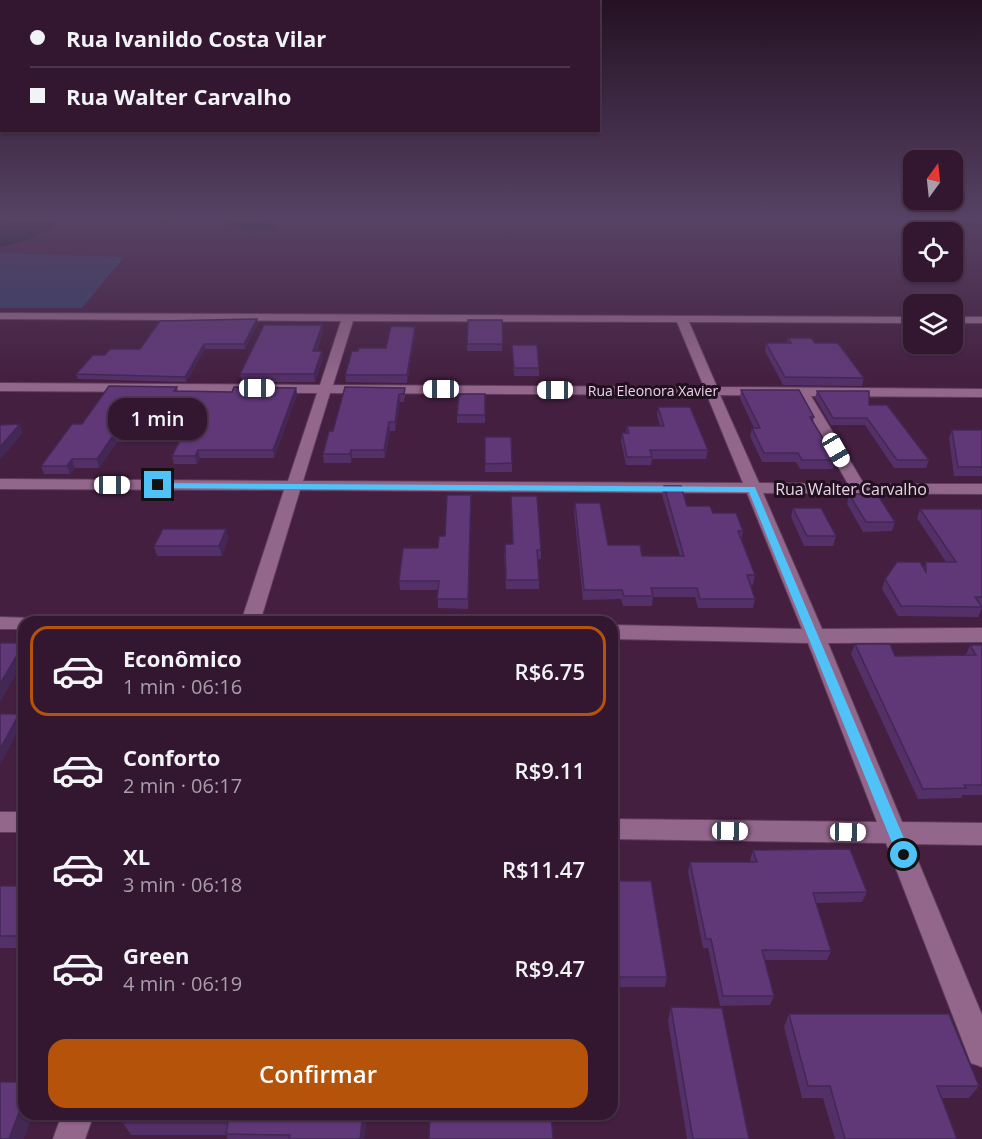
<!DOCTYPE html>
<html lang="pt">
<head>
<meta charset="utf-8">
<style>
  :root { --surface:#331730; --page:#3e243c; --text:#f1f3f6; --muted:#a99fab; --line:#4e364c; --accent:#b45309 }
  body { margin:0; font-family:"Open Sans",sans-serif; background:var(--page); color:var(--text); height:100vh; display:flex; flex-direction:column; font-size:22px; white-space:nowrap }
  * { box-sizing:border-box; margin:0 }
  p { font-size:20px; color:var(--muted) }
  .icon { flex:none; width:33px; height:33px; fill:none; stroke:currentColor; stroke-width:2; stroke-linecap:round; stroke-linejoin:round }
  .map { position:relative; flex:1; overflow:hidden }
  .drawer { position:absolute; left:18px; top:616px; width:600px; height:504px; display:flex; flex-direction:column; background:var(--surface); border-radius:18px; box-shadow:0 2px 4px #0004,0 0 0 2px var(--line) }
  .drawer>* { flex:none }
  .top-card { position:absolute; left:0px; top:0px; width:600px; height:132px; box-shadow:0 2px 4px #0004,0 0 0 2px var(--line); display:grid; align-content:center; height:132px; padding:0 30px; background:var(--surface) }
  .needle { width:39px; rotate:15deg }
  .tools { position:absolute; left:903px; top:150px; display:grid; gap:12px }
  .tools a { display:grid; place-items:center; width:60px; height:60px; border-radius:12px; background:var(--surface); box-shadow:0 2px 4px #0004,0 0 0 2px var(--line); font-size:30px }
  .end { position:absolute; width:27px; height:27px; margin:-14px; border:8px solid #4fc3f7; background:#111; box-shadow:0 0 0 3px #111 }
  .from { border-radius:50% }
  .bubble { position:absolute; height:42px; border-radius:18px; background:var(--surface); box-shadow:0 2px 4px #0004,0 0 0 2px var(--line); font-size:20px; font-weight:600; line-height:42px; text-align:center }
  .car { position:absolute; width:18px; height:36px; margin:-18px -9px; border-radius:8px; box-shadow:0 0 4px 2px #0007; background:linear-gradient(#fff 24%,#345 0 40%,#fff 0 76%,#345 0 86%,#fff 0) }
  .top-card b { display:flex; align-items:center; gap:21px; height:57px; font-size:22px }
  .top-card b+b { border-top:2px solid var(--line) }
  .top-card i { width:15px; height:15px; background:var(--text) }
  ul { padding:10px 0 0; list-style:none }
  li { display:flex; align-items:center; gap:18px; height:90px; margin:0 12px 9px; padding:0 18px; border:3px solid transparent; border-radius:18px }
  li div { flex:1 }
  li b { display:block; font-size:22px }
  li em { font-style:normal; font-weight:600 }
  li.on { border-color:var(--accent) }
  li>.icon { width:54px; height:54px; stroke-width:1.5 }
  .primary-button { display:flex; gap:12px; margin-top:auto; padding:12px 30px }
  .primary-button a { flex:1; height:69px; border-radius:18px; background:var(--accent); color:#fff; font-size:24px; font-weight:600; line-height:69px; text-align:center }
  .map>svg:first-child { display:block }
  .green { fill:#353f68 }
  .water { fill:#071619 }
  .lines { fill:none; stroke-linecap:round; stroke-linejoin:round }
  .stream { stroke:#071619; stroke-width:4 }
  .minor-casing { stroke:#5f3e5c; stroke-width:2 }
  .minor { fill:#93678c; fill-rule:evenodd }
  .wall { fill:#533067 }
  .shaded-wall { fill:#432754 }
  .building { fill:#603878; stroke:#432754; stroke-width:1.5 }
  .route { fill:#4fc3f7 }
  .labels { text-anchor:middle; stroke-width:6; stroke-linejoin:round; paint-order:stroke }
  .far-street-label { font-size:14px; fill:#ead1e6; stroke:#21101f }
  .street-label { font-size:16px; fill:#ead1e6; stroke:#21101f }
</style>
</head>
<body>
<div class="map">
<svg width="982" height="1139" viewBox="0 0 982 1139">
  <rect width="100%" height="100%" fill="#441f40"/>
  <polygon class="green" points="0,253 124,257 82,308 0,308"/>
  <g class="water">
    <path d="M1,220H62C40,235 27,243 0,247Z"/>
    <polygon points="152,220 267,220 277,231 244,230 227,224 205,222 163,224"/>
  </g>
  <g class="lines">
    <polyline class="stream" points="931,220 982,226"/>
    <g class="minor-casing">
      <g id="minor">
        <path d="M0,313L914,317V323L689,322L717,387L982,389V397L811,396L864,484H982V494L763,493L822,629L982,628V642L828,643L902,822L982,823V845L911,844L982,1015V1067L971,1063L886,843L612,839V819L877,822L808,643L612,639V625L802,629L747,493L300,490L260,622H241L284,490L0,489V479L288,481L317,393L0,391V383L320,385L341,321L0,319ZM353,321L677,322L704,387L333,385ZM330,393L707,395L743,483L303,481ZM720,395L798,396L848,484L759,483Z"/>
        <rect x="952" y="317" width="30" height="6"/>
        <polygon points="0,617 31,618 33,622 24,622 24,629 0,629"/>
        <rect x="0" y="812" width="24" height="20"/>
        <polygon points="62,1114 94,1114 85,1139 53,1139"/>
      </g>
    </g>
    <use href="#minor" class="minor"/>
  </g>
  <g class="wall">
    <polygon points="574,220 595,220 593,226 576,225"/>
    <polygon points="502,320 502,351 467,351 467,344"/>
    <polygon points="258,324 245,349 205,349 186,382 78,379 76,374 105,355 140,349"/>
    <polygon points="322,325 323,332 317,351 323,358 315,382 242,382 240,374"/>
    <polygon points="415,327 415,334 407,383 346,382 345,375 386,348"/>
    <polygon points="788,338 815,343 864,378 862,386 783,385 765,351 766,343 787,343"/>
    <polygon points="512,345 539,368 539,376 514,376"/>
    <polygon points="177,387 178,391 232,392 296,388 297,395 274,458 200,458 197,464 174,464 172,456 187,427 136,426 125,442 117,442 99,468 75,468 70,474 44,474 41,466 82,424"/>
    <polygon points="405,388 405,396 404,402 400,402 395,431 390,431 385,458 352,458 351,463 324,463 323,454 333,431"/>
    <polygon points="741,390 814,417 813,422 836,460 833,469 800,469 796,462 762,462 750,436 752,428 754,428 740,398"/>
    <polygon points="817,391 869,405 929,460 926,468 894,468 865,425 831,425 815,398"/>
    <polygon points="485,394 485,423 457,423 457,415"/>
    <polygon points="658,407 708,450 706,459 652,459 651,465 626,465 621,441 622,433 626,433 627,426 660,426 657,415"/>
    <polygon points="952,430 982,430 982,476 954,476 949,438"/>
    <polygon points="485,437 512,463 512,472 485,472"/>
    <polygon points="664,486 687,506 713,513 743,531 741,540 755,575 753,585 750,585 755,599 753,608 698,608 695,597 653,597 652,606 623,606 621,599 583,600 574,512 575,503 608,545 642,556 680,556 662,495"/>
    <polygon points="849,494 895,522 892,531 863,532 847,504"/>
    <polygon points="511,496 541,550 541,559 538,559 539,580 539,589 506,589 504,554 513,544"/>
    <polygon points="471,503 468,609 438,608 438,590 400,590 399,581 438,548 445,536"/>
    <polygon points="793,508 836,536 833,546 804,546 791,517"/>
    <polygon points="982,508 982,608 978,617 898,616 882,589 885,579 924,568 926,562 946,562 917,518 920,509 982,509"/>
    <polygon points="226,529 228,538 222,556 157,556 154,546"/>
    <polygon points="855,644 895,656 966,655 970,645 982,645 982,795 962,795 961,798 918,799 851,654"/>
    <polygon points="753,850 867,892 862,902 816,903 831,951 827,960 765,960 774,996 770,1005 720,1006 708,948 703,948 688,872 690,862 751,862 750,860"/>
    <polygon points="612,881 667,977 665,987 612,987"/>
    <rect x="0" y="886" width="24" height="62"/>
    <polygon points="671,1007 749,1139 687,1139 668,1021"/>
    <polygon points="789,1014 979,1086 969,1098 942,1098 957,1139 835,1139 823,1098 802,1098 784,1027"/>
    <polygon points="367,1114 364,1139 228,1139 226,1135 131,1135 123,1123"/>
  </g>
  <g class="shaded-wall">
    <polygon points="257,319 258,324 245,349 244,344"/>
    <polygon points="322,325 323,332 314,358 313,351"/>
    <polygon points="415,327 415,334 407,383 407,375"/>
    <polygon points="204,344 205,349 186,382 185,377"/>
    <polygon points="322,351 323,358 315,382 314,374"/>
    <polygon points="296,388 297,395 274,458 273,450"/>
    <polygon points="399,394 400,402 395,431 395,422"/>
    <polygon points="134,418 136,426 125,442 123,434"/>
    <polygon points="389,422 390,431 385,458 384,450"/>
    <polygon points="20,424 23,433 0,460 0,447"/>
    <polygon points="114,434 117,442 99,468 97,459"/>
    <polygon points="198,450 200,458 197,464 195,456"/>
    <polygon points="351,450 352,458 351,463 350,454"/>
    <polygon points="72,459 75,468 70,474 67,466"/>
    <polygon points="226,529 228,538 222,556 219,546"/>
    <polygon points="24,644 24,661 0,702 0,684"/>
    <polygon points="19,714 23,722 0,765 0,749"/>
    <polygon points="24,1099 24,1114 33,1114 24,1139 9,1139"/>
    <polygon points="363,1114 367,1114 364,1139 360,1139"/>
  </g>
  <g class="building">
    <polygon points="257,319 244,344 204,344 185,377 76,374 93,355 105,355 110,349 140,349 160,321"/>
    <polygon points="468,320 502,320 503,344 467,344"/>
    <polygon points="264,325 322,325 313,351 322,351 314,374 240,374"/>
    <polygon points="391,326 415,327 407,375 345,375 352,351 358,351 359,348 386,348"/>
    <polygon points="788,338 811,338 815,343 838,343 864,378 785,377 766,343 791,343"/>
    <polygon points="512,345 537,345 539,368 514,368"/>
    <polygon points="109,386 177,387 174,391 232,392 234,387 296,388 273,450 198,450 195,456 172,456 191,419 134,418 123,434 114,434 97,459 72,459 67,466 41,466 72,424 82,424"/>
    <polygon points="345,387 405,388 404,394 399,394 395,422 389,422 384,450 351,450 350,454 323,454 329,431 333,431"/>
    <polygon points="741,390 799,390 814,417 810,417 836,460 802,460 798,453 764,453 752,428 760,428"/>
    <polygon points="817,391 869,391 869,405 887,405 929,460 897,460 867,418 833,418"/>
    <polygon points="459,394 485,394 485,415 457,415"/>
    <polygon points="658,407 690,407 708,450 650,450 652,457 627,457 622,433 629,433 627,426 664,426"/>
    <polygon points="20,424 0,447 0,425"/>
    <polygon points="952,430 982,430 982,467 958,467"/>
    <polygon points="485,437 511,437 512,463 485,464"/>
    <polygon points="664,486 681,486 687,506 710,506 713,513 736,513 743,531 738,531 755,575 747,575 755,599 700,599 697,588 651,588 653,596 624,596 622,590 584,590 575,503 600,503 608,545 640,545 642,556 684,556"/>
    <polygon points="849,494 877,494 895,522 866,522"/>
    <polygon points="447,495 471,495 468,599 437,599 439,581 399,581 403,548 438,548 439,536 445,536"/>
    <polygon points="511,496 537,496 541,550 537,550 539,580 506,580 505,544 513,544"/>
    <polygon points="793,508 821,508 836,536 807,536"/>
    <polygon points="920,509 982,509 982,597 975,597 982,607 901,606 885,579 897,562 920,562 926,572 926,562 956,562"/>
    <polygon points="163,529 226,529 219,546 154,546"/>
    <polygon points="0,643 24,643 0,684"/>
    <polygon points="855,644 890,644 895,656 976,655 970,645 982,645 982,785 964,785 966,788 923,789"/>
    <polygon points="1,714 19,714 0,749 0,715"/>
    <polygon points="850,849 867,892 813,893 831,951 762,950 774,996 723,996 711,939 706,939 690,862 757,862 753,850"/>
    <polygon points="612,881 651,881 667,977 612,977"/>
    <rect x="0" y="886" width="24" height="50"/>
    <polygon points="671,1007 722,1008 749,1139 693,1139"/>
    <polygon points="789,1014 949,1014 979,1086 937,1086 957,1139 845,1139 830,1086 808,1086"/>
    <polygon points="0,1082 24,1082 24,1099 9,1139 0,1139"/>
    <polygon points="125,1114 363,1114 360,1139 289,1139 290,1135 226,1134 228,1123 123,1123"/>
    <polygon points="430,1114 551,1114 553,1139 429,1139"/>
  </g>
  <linearGradient id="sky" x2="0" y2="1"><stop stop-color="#251123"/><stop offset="0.58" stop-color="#564264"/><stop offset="1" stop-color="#564264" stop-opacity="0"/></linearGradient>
  <rect width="982" height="379" fill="url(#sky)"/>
  <polygon class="route" points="154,483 755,487 911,855 909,859 899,859 897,855 749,492 158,488 153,485"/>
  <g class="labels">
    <g class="far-street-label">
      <text x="653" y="396">Rua Eleonora Xavier</text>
    </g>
    <g class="street-label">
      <text x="851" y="495">Rua Walter Carvalho</text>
    </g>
  </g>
</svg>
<div class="tools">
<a><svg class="needle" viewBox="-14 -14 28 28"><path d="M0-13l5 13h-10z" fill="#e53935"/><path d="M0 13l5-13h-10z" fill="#a99fab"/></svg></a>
<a><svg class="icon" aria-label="locate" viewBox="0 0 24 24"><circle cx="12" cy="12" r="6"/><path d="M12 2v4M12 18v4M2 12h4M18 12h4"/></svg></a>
<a><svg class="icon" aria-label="layers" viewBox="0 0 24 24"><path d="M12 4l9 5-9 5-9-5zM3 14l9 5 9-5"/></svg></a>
</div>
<i class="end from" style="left:904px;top:855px"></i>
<i class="end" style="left:158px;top:485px"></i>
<div class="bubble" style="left:108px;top:398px;width:99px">1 min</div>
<i class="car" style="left:257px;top:388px;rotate:90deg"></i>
<i class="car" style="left:441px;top:389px;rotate:270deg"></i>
<i class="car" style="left:555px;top:390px;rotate:270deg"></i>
<i class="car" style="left:836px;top:450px;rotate:150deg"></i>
<i class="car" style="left:112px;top:485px;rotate:90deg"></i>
<i class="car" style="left:730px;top:831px;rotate:91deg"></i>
<i class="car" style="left:848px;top:832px;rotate:91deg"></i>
<div class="top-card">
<b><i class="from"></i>Rua Ivanildo Costa Vilar</b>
<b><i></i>Rua Walter Carvalho</b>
</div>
<section class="drawer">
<ul>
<li class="on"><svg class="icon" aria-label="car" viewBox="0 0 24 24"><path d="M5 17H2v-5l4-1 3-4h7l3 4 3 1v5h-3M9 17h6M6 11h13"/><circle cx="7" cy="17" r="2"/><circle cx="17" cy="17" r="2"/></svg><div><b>Econômico</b><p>1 min · 06:16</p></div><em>R$6.75</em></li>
<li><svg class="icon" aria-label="car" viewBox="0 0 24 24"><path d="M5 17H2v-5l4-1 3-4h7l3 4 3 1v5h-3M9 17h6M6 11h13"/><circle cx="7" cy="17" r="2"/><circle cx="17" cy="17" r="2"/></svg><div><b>Conforto</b><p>2 min · 06:17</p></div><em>R$9.11</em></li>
<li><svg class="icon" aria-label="car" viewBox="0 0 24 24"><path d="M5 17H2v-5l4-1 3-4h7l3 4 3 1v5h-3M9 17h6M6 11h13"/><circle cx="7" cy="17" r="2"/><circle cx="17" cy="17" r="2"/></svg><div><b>XL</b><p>3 min · 06:18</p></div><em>R$11.47</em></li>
<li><svg class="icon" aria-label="car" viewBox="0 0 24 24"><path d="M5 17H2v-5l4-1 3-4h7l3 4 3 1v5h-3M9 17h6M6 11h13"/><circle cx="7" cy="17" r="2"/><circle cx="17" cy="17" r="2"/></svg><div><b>Green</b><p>4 min · 06:19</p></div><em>R$9.47</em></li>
</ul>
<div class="primary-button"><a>Confirmar</a></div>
</section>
</div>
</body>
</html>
